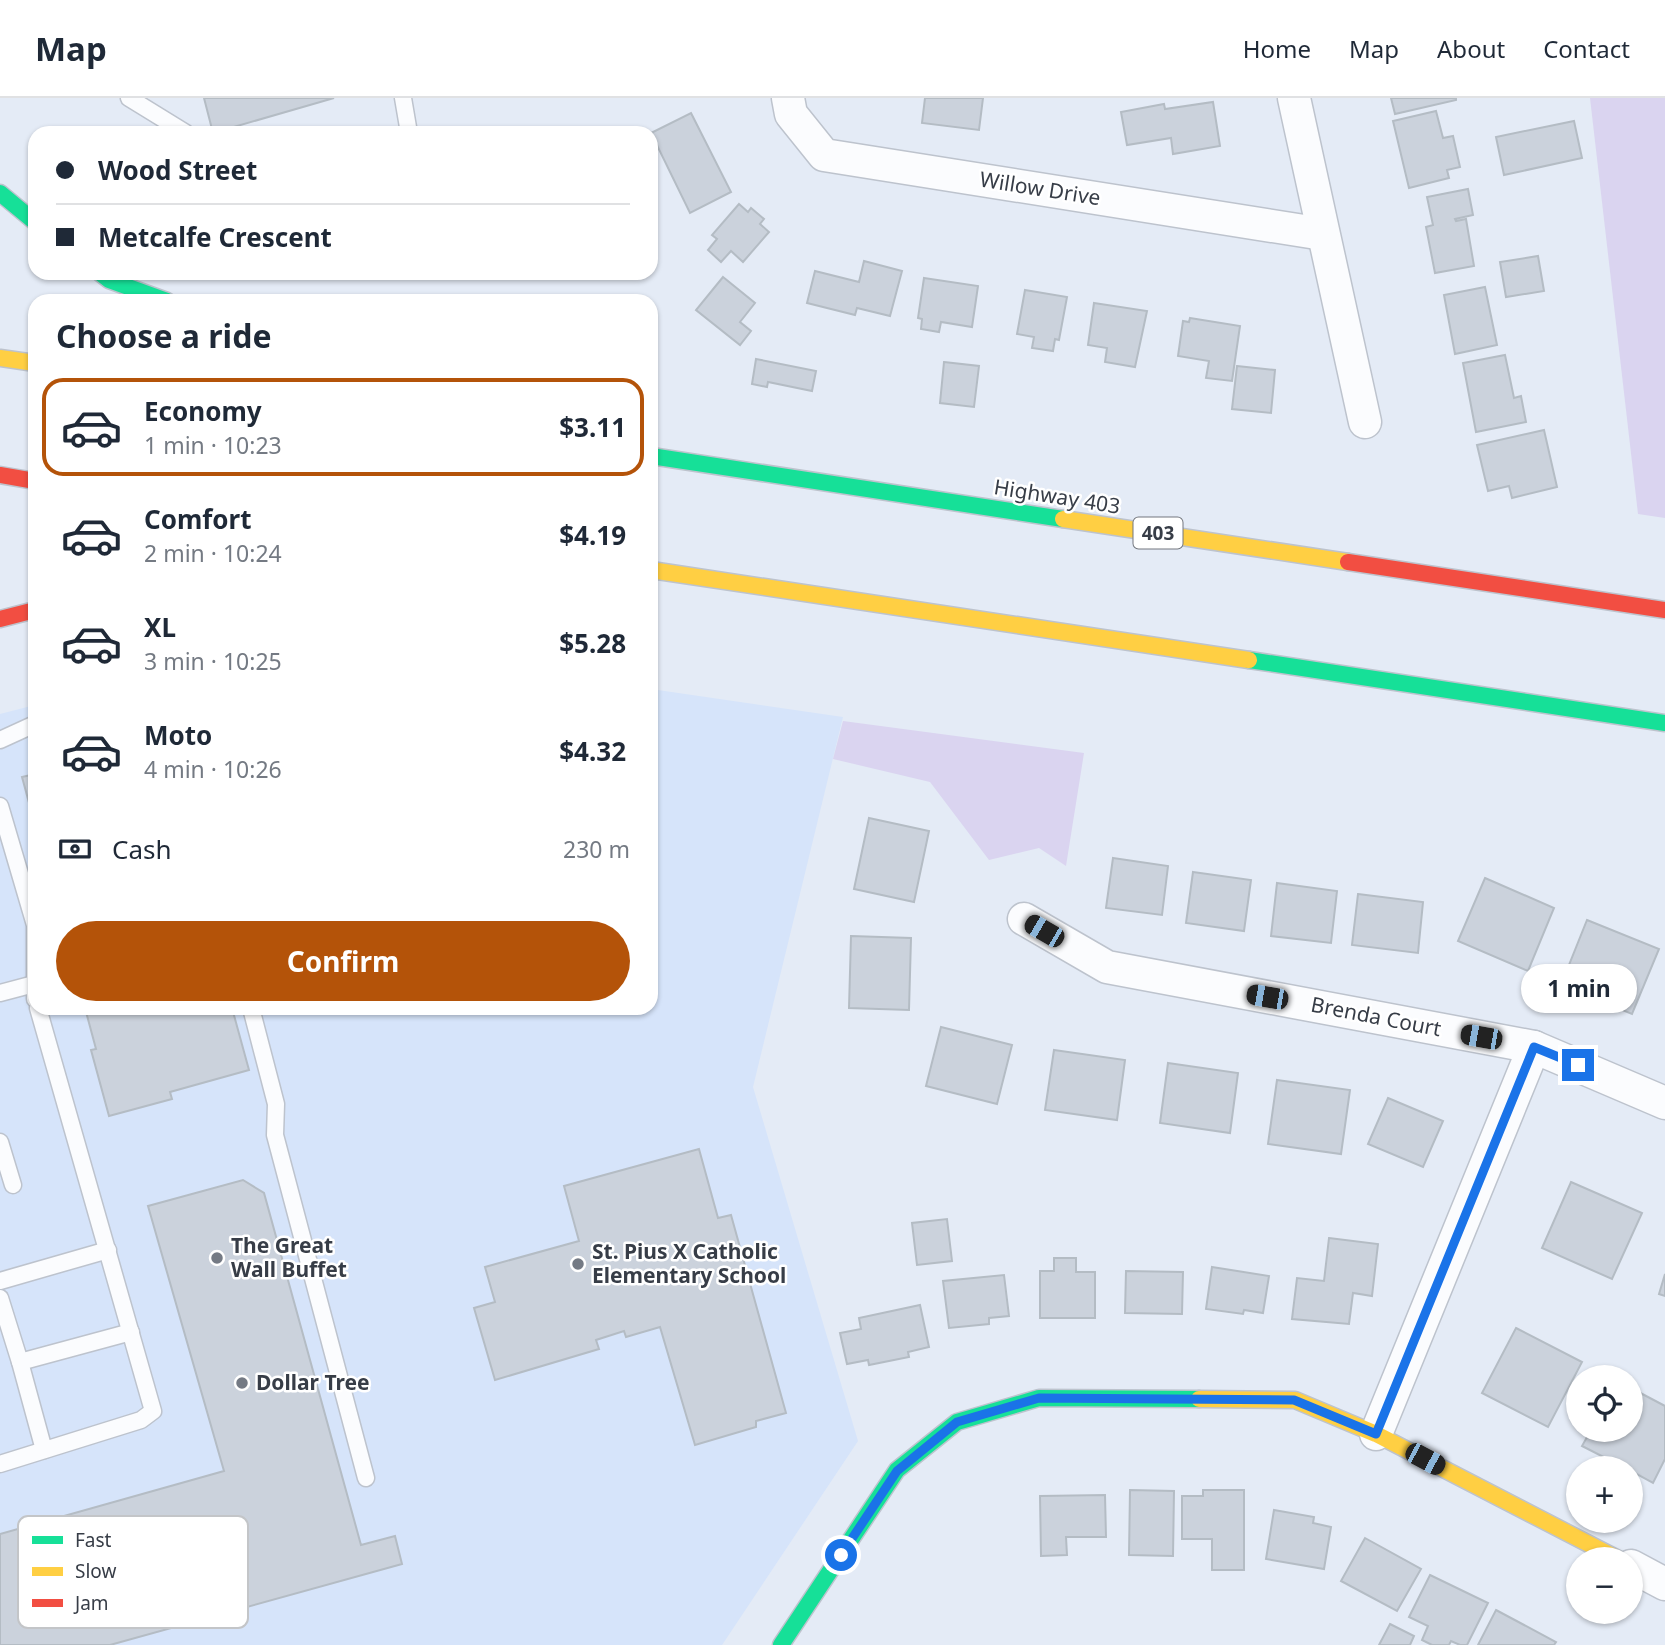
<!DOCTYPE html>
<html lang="en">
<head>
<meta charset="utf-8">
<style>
  :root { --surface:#fff; --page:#f2f2f3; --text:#1f2937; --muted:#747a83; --line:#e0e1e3; --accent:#b45309 }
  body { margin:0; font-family:"Noto Sans",sans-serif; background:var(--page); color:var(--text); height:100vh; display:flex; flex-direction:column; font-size:26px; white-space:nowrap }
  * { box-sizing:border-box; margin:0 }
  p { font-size:23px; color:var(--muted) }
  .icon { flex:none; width:38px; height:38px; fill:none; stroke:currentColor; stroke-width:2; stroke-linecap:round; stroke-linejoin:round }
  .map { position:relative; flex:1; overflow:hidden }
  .details { position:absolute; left:28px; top:196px; width:630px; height:721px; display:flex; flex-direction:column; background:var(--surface); border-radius:21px; box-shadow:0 2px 5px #0004 }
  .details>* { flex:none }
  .top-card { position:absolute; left:28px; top:28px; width:630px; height:154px; border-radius:21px; box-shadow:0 2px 5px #0004; display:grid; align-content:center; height:154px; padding:0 28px; background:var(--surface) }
  .buttons { position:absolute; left:1566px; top:1267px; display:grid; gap:14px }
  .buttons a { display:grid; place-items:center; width:77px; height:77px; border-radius:50%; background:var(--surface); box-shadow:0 2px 5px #0004; font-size:35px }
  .end { position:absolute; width:32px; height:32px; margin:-16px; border:9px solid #1a73e8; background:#fff; box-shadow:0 0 0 4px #fff }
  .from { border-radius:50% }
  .bubble { position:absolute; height:49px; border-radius:24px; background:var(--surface); box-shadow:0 2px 5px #0004; font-size:23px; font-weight:700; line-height:49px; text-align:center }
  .car { position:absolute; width:21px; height:42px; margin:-21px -10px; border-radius:9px; box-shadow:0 0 5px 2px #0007; background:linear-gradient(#222 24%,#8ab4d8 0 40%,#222 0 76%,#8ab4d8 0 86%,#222 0) }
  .top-card b { display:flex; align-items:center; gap:24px; height:66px; font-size:26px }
  .top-card b+b { border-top:2px solid var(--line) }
  .top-card i { width:18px; height:18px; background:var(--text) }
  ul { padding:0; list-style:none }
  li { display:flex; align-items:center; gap:21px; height:98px; margin:0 14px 10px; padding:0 14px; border:4px solid transparent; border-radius:21px }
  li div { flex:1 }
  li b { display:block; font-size:26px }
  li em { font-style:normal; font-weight:700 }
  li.current { border-color:var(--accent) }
  li>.icon { width:63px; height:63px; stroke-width:1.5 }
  h2 { padding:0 28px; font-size:32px; line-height:84px }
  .pay { display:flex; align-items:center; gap:18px; height:77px; padding:0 28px; font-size:26px }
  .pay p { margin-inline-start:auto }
  .button { display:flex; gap:14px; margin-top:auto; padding:14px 28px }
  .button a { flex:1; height:80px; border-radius:42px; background:var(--accent); color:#fff; font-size:28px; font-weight:700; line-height:80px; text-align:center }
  header { display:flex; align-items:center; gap:42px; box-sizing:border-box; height:98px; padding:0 35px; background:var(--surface); border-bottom:2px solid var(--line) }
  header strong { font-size:33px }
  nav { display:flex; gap:38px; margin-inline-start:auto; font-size:24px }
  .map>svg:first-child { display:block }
  .built { fill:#d6e4fa }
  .green { fill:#dad4f0 }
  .building { fill:#cbd2dc; stroke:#b4bcc4; stroke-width:2 }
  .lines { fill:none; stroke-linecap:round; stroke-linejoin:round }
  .lane-casing { stroke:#bdc3cd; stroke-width:19 }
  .street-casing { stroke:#bdc3cd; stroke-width:35 }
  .fast-casing { stroke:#bdc3cd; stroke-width:19 }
  .slow-casing { stroke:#bdc3cd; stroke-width:19 }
  .jam-casing { stroke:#bdc3cd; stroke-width:19 }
  .lane { stroke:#fbfcfe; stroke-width:16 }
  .street { stroke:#fbfcfe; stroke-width:32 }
  .fast { stroke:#16e098; stroke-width:16 }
  .slow { stroke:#ffcf43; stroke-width:16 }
  .jam { stroke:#f24e42; stroke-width:16 }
  .route { stroke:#1a73e8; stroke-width:9 }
  .poi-dot { fill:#747a84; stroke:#fff; stroke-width:2.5 }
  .labels { text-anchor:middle; stroke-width:5; stroke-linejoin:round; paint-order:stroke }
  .shield { fill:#fff; stroke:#73777e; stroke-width:2 }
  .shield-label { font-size:19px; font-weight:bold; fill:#373d47 }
  .street-label { font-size:21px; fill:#373d47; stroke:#fff }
  .poi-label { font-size:21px; font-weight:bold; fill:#373d47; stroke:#fff; text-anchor:start }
  .key { fill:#fff; stroke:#c3c5c8; stroke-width:2 }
  .key-label { font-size:19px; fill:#373d47 }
</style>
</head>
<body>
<header>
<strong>Map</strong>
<nav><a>Home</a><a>Map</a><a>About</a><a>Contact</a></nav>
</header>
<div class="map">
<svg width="1665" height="1547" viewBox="0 0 1665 1547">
  <rect width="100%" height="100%" fill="#e4ebf6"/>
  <polygon class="built" points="651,591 843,619 753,989 858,1343 722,1547 0,1547 0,616 35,607 35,910 651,910"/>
  <g class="green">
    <polygon points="1590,0 1665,0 1665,420 1638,416"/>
    <polygon points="843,623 1084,655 1066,768 1039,750 989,762 930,684 833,661"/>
  </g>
  <g class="building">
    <polygon points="204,0 334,0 213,35"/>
    <polygon points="925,0 983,0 979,32 922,25"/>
    <polygon points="1391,0 1456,0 1456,2 1395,16"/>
    <polygon points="1213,4 1220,48 1173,56 1171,40 1127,47 1121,14 1164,6 1165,11"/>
    <polygon points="1436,13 1443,40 1453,38 1460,69 1447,72 1449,80 1409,90 1393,23"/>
    <polygon points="691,15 731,94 690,115 651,35"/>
    <polygon points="1574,23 1582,60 1504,77 1496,39"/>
    <polygon points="1468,91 1473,117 1455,121 1456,123 1466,121 1474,168 1435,175 1426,129 1433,127 1427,99"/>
    <polygon points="739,106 748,114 751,110 764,121 760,126 769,134 743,164 731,153 721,164 708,152 717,141 712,137"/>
    <polygon points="1538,158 1544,193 1506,199 1500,164"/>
    <polygon points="864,163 902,173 890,218 857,210 855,217 807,205 815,173 859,184"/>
    <polygon points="723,179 755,205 740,224 751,233 740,247 696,212"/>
    <polygon points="924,180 978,188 972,229 941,224 939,234 921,231 922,221 918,220"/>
    <polygon points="1485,189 1497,247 1455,256 1444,197"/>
    <polygon points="1025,192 1067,199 1059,242 1055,241 1053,253 1032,250 1034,239 1017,236"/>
    <polygon points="1094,205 1147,213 1135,269 1105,264 1107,250 1088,247"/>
    <polygon points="1190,220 1240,228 1232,283 1206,280 1209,263 1178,258 1183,223 1189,224"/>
    <polygon points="1505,257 1514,300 1521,298 1526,324 1476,334 1463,265"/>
    <polygon points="756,261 816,273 812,293 768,284 767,289 752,286"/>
    <polygon points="944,264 979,268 974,309 940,305"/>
    <polygon points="1237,268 1275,272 1271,315 1232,311"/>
    <polygon points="1544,332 1557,389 1512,400 1509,388 1488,393 1477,347"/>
    <polygon points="35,676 35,727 22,679"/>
    <polygon points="869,720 929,733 914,804 854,791"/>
    <polygon points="1113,760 1168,768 1162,817 1106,810"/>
    <polygon points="1193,774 1251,782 1244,833 1186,825"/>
    <polygon points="1485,780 1554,810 1528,873 1458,843"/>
    <polygon points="1277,785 1337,793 1331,845 1271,838"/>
    <polygon points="1358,796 1423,804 1418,855 1352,847"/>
    <polygon points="1587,822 1659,851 1632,916 1561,887"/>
    <polygon points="851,838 911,840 909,912 849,910"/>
    <polygon points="85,910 232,910 249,972 170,994 172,1001 109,1018 91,952 96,951"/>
    <polygon points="941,929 1012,947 997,1006 926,988"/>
    <polygon points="1054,952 1125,962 1117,1022 1045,1012"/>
    <polygon points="1168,965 1238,975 1230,1035 1160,1025"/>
    <polygon points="1277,982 1350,992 1341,1056 1268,1046"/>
    <polygon points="1388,1000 1443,1023 1423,1069 1368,1046"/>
    <polygon points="699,1051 718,1120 731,1117 786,1315 756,1323 756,1329 695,1347 660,1229 626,1239 624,1233 596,1242 599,1251 495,1282 474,1210 495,1204 485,1169 579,1143 564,1088"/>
    <polygon points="243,1082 264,1095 361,1447 395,1438 402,1466 110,1547 0,1547 0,1436 224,1373 148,1108"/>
    <polygon points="1571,1084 1642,1115 1612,1181 1542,1150"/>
    <polygon points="947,1121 952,1163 917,1167 912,1125"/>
    <polygon points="1329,1140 1378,1146 1372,1198 1353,1195 1349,1226 1292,1221 1297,1180 1324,1183"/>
    <polygon points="1054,1160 1076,1160 1076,1174 1095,1174 1095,1220 1040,1220 1040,1173 1054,1173"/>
    <polygon points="1212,1169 1269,1178 1263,1215 1244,1212 1243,1216 1206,1211"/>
    <polygon points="1126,1173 1183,1174 1182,1216 1125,1215"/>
    <polygon points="1665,1176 1665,1198 1659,1196"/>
    <polygon points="1004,1177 1009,1218 989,1220 989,1226 949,1230 943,1183"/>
    <polygon points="920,1207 929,1249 908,1254 909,1259 869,1267 868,1262 847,1266 840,1235 861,1231 859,1220"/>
    <polygon points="1516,1230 1582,1264 1548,1329 1482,1295"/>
    <polygon points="1631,1290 1665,1308 1665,1361 1653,1385 1631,1373 1631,1370 1625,1370 1582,1348 1591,1332 1631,1332"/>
    <polygon points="1130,1392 1174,1393 1173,1458 1129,1457"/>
    <polygon points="1203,1392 1244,1392 1244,1472 1212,1472 1212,1441 1182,1441 1182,1398 1203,1398"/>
    <polygon points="1105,1397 1106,1439 1066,1439 1067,1457 1041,1458 1040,1398"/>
    <polygon points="1274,1412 1314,1419 1313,1425 1331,1429 1324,1471 1266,1461"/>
    <polygon points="1365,1440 1421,1471 1397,1513 1341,1483"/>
    <polygon points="1430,1477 1488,1505 1467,1547 1460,1547 1451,1543 1449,1547 1432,1547 1422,1542 1428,1528 1409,1519"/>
    <polygon points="1496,1512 1556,1544 1554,1547 1478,1547"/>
    <polygon points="1390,1526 1414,1538 1410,1547 1379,1547"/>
  </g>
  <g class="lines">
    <g class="lane-casing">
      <g id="lane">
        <polyline points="129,0 186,35"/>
        <polyline points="403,0 409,35"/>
        <polyline points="0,642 35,626"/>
        <polyline points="0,708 35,827 35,901"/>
        <polyline points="0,895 34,886"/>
        <polyline points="251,910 276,1006 275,1037 366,1380"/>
        <polyline points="0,1044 13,1087"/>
        <polyline points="0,1183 108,1152"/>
        <polyline points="0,1200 20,1264 44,1352"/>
        <polyline points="20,1264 131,1234"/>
        <polyline points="0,1366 141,1322 153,1313 38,910"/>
      </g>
    </g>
    <g class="street-casing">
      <g id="street">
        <polyline points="788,0 791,16 824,57 1323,136"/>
        <polyline points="1294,0 1365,324"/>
        <polyline points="1024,821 1107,869 1534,949 1665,1005"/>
        <polyline points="1376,1336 1534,949"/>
        <polyline points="1631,1468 1665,1486"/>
      </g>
    </g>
    <g class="fast-casing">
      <g id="fast">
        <polyline points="0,95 35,124"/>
        <polyline points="100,175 109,182 167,203"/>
        <polyline points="651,358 1063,421"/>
        <polyline points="1249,562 1665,625"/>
        <polyline points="781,1547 897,1372 957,1324 1039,1300 1199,1301"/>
      </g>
    </g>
    <g class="slow-casing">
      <g id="slow">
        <polyline points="0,260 35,265"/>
        <polyline points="1063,421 1348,464"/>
        <polyline points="651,472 1249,562"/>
        <polyline points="1199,1301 1295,1302 1376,1336 1618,1461"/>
      </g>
    </g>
    <g class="jam-casing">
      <g id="jam">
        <polyline points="0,377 35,383"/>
        <polyline points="1348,464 1665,512"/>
        <polyline points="0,521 35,512"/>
      </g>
    </g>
    <use href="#lane" class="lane"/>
    <use href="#street" class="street"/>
    <use href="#fast" class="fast"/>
    <use href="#slow" class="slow"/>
    <use href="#jam" class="jam"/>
  </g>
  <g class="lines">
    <polyline class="route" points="841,1457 897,1373 957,1324 1039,1300 1294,1302 1376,1336 1534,949 1578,967"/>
  </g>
  <g class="poi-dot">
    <circle cx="217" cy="1160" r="7"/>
    <circle cx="578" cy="1166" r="7"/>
    <circle cx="242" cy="1285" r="7"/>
  </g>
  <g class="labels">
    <rect class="shield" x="1133.5" y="419.5" width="49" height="31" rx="5"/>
    <g class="shield-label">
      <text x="1158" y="442">403</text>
    </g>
    <g class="street-label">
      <text transform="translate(1040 91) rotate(9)" y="7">Willow Drive</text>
      <text transform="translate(1057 399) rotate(9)" y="7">Highway 403</text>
      <text transform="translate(1376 919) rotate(11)" y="7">Brenda Court</text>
    </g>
    <g class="poi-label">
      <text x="231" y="1155">The Great<tspan x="231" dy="24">Wall Buffet</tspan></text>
      <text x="592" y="1161">St. Pius X Catholic<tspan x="592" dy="24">Elementary School</tspan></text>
      <text x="256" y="1292">Dollar Tree</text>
    </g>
  </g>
  <rect x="18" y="1418" width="230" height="112" rx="10" class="key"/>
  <rect x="32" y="1438" width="31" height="8" fill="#16e098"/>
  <rect x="32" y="1469" width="31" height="9" fill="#ffcf43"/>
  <rect x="32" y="1501" width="31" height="8" fill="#f24e42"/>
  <g class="key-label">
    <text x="75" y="1449">Fast</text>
    <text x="75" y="1480">Slow</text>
    <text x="75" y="1512">Jam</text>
  </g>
</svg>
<div class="buttons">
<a><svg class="icon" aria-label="locate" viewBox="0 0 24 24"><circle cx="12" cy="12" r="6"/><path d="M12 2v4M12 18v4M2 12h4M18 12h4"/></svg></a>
<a>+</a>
<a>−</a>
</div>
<i class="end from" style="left:841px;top:1457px"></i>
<i class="end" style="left:1578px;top:967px"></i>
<div class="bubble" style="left:1521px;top:866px;width:116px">1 min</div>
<i class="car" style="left:1044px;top:833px;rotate:300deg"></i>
<i class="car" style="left:1267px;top:899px;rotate:280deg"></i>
<i class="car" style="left:1481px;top:939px;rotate:280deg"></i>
<i class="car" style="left:1425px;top:1361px;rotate:118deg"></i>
<div class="top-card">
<b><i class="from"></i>Wood Street</b>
<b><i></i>Metcalfe Crescent</b>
</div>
<section class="details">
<h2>Choose a ride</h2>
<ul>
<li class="current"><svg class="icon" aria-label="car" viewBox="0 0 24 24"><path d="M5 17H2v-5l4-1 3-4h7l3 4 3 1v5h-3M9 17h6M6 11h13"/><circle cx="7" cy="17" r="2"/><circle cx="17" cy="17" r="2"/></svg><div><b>Economy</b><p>1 min · 10:23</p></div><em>$3.11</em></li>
<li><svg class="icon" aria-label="car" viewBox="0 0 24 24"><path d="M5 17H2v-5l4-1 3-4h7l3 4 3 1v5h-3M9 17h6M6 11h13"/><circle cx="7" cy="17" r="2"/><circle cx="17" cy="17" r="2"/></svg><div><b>Comfort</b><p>2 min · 10:24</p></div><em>$4.19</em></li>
<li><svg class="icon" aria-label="car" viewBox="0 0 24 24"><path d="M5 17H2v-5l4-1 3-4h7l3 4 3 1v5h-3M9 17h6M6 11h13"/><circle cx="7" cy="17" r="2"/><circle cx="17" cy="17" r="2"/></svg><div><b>XL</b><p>3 min · 10:25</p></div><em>$5.28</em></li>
<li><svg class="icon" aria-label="car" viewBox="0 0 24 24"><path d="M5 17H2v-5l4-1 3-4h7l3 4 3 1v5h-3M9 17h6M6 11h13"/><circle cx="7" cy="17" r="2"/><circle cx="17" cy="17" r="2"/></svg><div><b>Moto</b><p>4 min · 10:26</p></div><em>$4.32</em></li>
</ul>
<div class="pay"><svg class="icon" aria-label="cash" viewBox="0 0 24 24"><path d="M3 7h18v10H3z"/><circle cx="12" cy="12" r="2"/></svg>Cash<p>230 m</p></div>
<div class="button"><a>Confirm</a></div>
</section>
</div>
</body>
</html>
